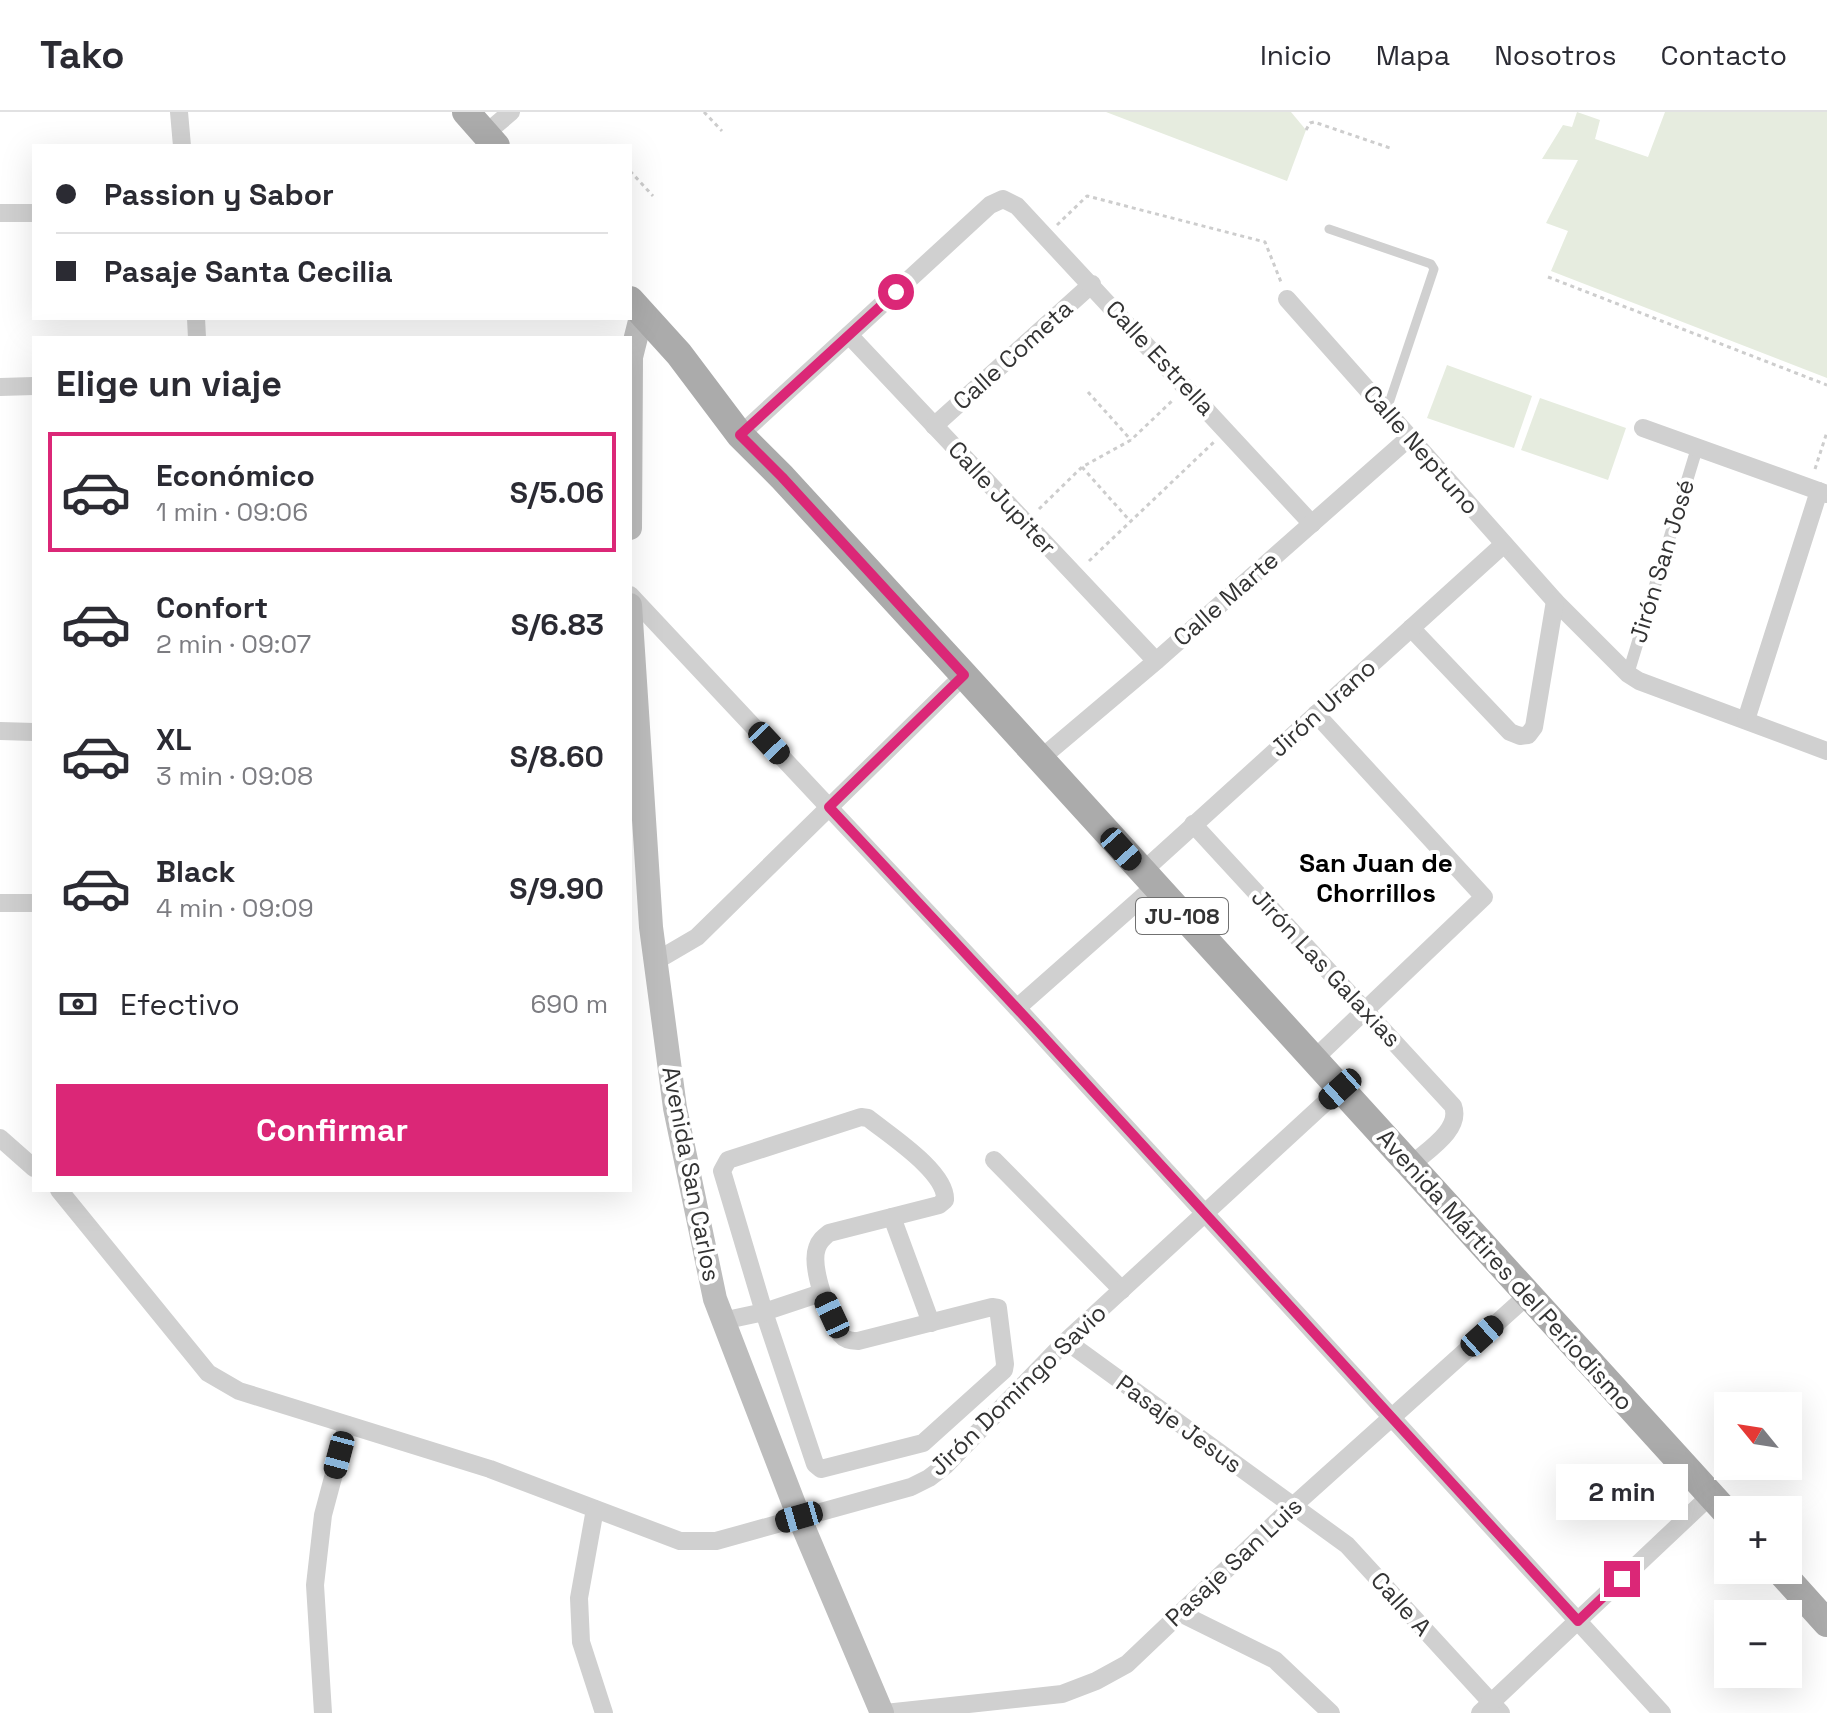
<!DOCTYPE html>
<html lang="es">
<head>
<meta charset="utf-8">
<style>
  :root { --surface:#fff; --page:#f7f7f7; --text:#2b2b33; --muted:#7c7c81; --line:#e1e1e2; --accent:#db2777 }
  body { margin:0; font-family:"Space Grotesk",sans-serif; background:var(--page); color:var(--text); height:100vh; display:flex; flex-direction:column; font-size:30px; white-space:nowrap }
  * { box-sizing:border-box; margin:0 }
  p { font-size:26px; color:var(--muted) }
  .icon { flex:none; width:44px; height:44px; fill:none; stroke:currentColor; stroke-width:2; stroke-linecap:round; stroke-linejoin:round }
  .map { position:relative; flex:1; overflow:hidden }
  .sheet { position:absolute; left:32px; top:224px; width:600px; height:856px; display:flex; flex-direction:column; background:var(--surface); border-radius:0px; box-shadow:0 8px 32px #0002 }
  .sheet>* { flex:none }
  .hud { position:absolute; left:32px; top:32px; width:600px; height:176px; border-radius:0px; box-shadow:0 8px 32px #0002; display:grid; align-content:center; height:176px; padding:0 24px; background:var(--surface) }
  .needle { width:52px; rotate:300deg }
  .tools { position:absolute; left:1714px; top:1280px; display:grid; gap:16px }
  .tools a { display:grid; place-items:center; width:88px; height:88px; border-radius:0px; background:var(--surface); box-shadow:0 8px 32px #0002; font-size:40px }
  .end { position:absolute; width:36px; height:36px; margin:-18px; border:10px solid #db2777; background:#fff; box-shadow:0 0 0 4px #fff }
  .from { border-radius:50% }
  .bubble { position:absolute; height:56px; border-radius:0px; background:var(--surface); box-shadow:0 8px 32px #0002; font-size:26px; font-weight:700; line-height:56px; text-align:center }
  .car { position:absolute; width:24px; height:48px; margin:-24px -12px; border-radius:10px; box-shadow:0 0 6px 2px #0007; background:linear-gradient(#222 24%,#8ab4d8 0 40%,#222 0 76%,#8ab4d8 0 86%,#222 0) }
  .hud b { display:flex; align-items:center; gap:28px; height:76px; font-size:30px }
  .hud b+b { border-top:2px solid var(--line) }
  .hud i { width:20px; height:20px; background:var(--text) }
  ul { padding:0; list-style:none }
  li { display:flex; align-items:center; gap:24px; height:120px; margin:0 16px 12px; padding:0 8px; border:4px solid transparent; border-radius:0px }
  li div { flex:1 }
  li b { display:block; font-size:30px }
  li em { font-style:normal; font-weight:700 }
  li.selected { border-color:var(--accent) }
  li>.icon { width:72px; height:72px; stroke-width:1.5 }
  h2 { padding:0 24px; font-size:36px; line-height:96px }
  .pay { display:flex; align-items:center; gap:20px; height:88px; padding:0 24px; font-size:30px }
  .pay p { margin-inline-start:auto }
  .action { display:flex; gap:16px; margin-top:auto; padding:16px 24px }
  .action a { flex:1; height:92px; border-radius:0px; background:var(--accent); color:#fff; font-size:32px; font-weight:700; line-height:92px; text-align:center }
  header { display:flex; align-items:center; gap:48px; box-sizing:border-box; height:112px; padding:0 40px; background:var(--surface); border-bottom:2px solid var(--line) }
  header strong { font-size:38px }
  nav { display:flex; gap:44px; margin-inline-start:auto; font-size:28px }
  .map>svg:first-child { display:block }
  .green { fill:#e6ecdf }
  .lines { fill:none; stroke-linecap:round; stroke-linejoin:round }
  .path { stroke:#cdcdcd; stroke-width:3; stroke-dasharray:4 4; stroke-linecap:butt }
  .service { stroke:#d0d0d0; stroke-width:9 }
  .pedestrian { stroke:#d0d0d0; stroke-width:12 }
  .minor { stroke:#d0d0d0; stroke-width:18 }
  .secondary { stroke:#bdbdbd; stroke-width:24 }
  .primary { stroke:#ababab; stroke-width:28 }
  .route { stroke:#db2777; stroke-width:10 }
  .labels { text-anchor:middle; stroke-width:8; stroke-linejoin:round; paint-order:stroke }
  .shield { fill:#fff; stroke:#707070; stroke-width:2 }
  .shield-label { font-size:22px; font-weight:bold; fill:#333 }
  .street-label { font-size:24px; fill:#333; stroke:#fff }
  .neighbourhood-label { font-size:26px; font-weight:bold; fill:#000; stroke:#fff }
</style>
</head>
<body>
<header>
<strong>Tako</strong>
<nav><a>Inicio</a><a>Mapa</a><a>Nosotros</a><a>Contacto</a></nav>
</header>
<div class="map">
<svg width="1827" height="1601" viewBox="0 0 1827 1601">
  <rect width="100%" height="100%" fill="#fff"/>
  <g class="green">
    <polygon points="1106,0 1291,0 1306,18 1287,69"/>
    <polygon points="1577,0 1600,8 1595,27 1648,45 1665,0 1827,0 1827,266 1551,159 1568,119 1546,111 1578,48 1542,47 1563,13 1572,15"/>
    <polygon points="1447,253 1532,284 1514,336 1427,306"/>
    <polygon points="1540,286 1626,316 1608,368 1521,338"/>
  </g>
  <g class="lines">
    <g class="path">
      <polyline points="704,0 722,19"/>
      <polyline points="1306,18 1310,11 1314,10 1390,36"/>
      <polyline points="630,59 653,84"/>
      <polyline points="1057,113 1087,84 1265,130 1281,170"/>
      <polyline points="1548,165 1827,273"/>
      <polyline points="1088,280 1131,328"/>
      <polyline points="1082,355 1130,409"/>
      <polyline points="1815,357 1827,320"/>
      <polyline points="1039,397 1082,355 1131,328 1172,289"/>
      <polyline points="1089,449 1214,330"/>
    </g>
    <polyline class="service" points="1329,117 1431,152 1434,157 1387,297"/>
    <polyline class="pedestrian" points="1628,562 1697,336"/>
    <g class="minor">
      <polyline points="179,0 182,34"/>
      <polyline points="485,22 511,0"/>
      <polyline points="0,101 34,101"/>
      <polyline points="1287,187 1555,489 1628,562 1639,569 1827,639"/>
      <polyline points="196,206 197,226"/>
      <polyline points="849,223 1156,549"/>
      <polyline points="0,275 34,274"/>
      <polyline points="934,314 1092,172"/>
      <polyline points="1643,316 1827,382"/>
      <polyline points="740,323 990,93 1003,87 1017,94 1312,412"/>
      <polyline points="630,483 1017,896 1662,1601"/>
      <polyline points="1411,516 1510,620 1520,624 1528,623 1534,615 1555,489"/>
      <polyline points="1746,608 1819,379"/>
      <polyline points="0,619 34,620"/>
      <polyline points="1040,647 1156,549 1410,325"/>
      <path d="M1193,712L1453,994C1462,1018 1426,1039 1410,1054"/>
      <polyline points="1142,760 1504,432"/>
      <polyline points="0,791 34,791"/>
      <polyline points="656,849 697,825 964,563"/>
      <polyline points="1017,896 1155,774"/>
      <polyline points="1313,948 1484,785 1316,602"/>
      <path d="M861,1005L868,1006C889,1023 947,1060 945,1088L939,1093L829,1121C824,1125 819,1129 817,1136C810,1155 829,1207 841,1223C845,1228 851,1229 858,1229L992,1195L998,1196L1005,1252L1004,1258L923,1331L821,1357L815,1352L764,1200L722,1059L728,1048Z"/>
      <polyline points="0,1026 34,1056"/>
      <polyline points="994,1048 1122,1178"/>
      <polyline points="59,1078 208,1261 239,1279 490,1357 680,1429 716,1429 911,1375 929,1366 946,1353 1066,1229 1340,977"/>
      <polyline points="892,1105 931,1211"/>
      <polyline points="722,1209 764,1200 821,1181"/>
      <polyline points="1066,1229 1347,1433 1501,1601"/>
      <polyline points="595,1397 579,1486 581,1530 604,1601"/>
      <polyline points="1180,1501 1275,1548 1331,1601"/>
      <polyline points="323,1601 315,1473 323,1403 347,1313"/>
      <polyline points="885,1601 1062,1582 1096,1569 1127,1552 1292,1395 1528,1183"/>
      <polyline points="1480,1601 1711,1383"/>
    </g>
    <g class="secondary">
      <polyline points="630,416 631,245 642,201"/>
      <polyline points="630,493 651,815 675,996 715,1187 799,1405 882,1601"/>
    </g>
    <g class="primary">
      <polyline points="466,0 496,34"/>
      <polyline points="630,188 679,242 740,323 782,365 964,563 1728,1402"/>
      <polyline points="1779,1458 1827,1511"/>
    </g>
  </g>
  <g class="lines">
    <polyline class="route" points="896,180 740,323 782,365 964,563 829,695 1038,919 1578,1509 1622,1467"/>
  </g>
  <g class="labels">
    <rect class="shield" x="1136" y="786" width="92" height="36" rx="6"/>
    <g class="shield-label">
      <text x="1182" y="812">JU-108</text>
    </g>
    <g class="street-label">
      <text transform="translate(1013 243) rotate(-42)" y="8">Calle Cometa</text>
      <text transform="translate(1160 246) rotate(47)" y="8">Calle Estrella</text>
      <text transform="translate(1421 338) rotate(49)" y="8">Calle Neptuno</text>
      <text transform="translate(1002 386) rotate(47)" y="8">Calle Jupiter</text>
      <text transform="translate(1662 449) rotate(-73)" y="8">Jirón San José</text>
      <text transform="translate(1226 487) rotate(-41)" y="8">Calle Marte</text>
      <text transform="translate(1323 596) rotate(-42)" y="8">Jirón Urano</text>
      <text transform="translate(1326 856) rotate(47)" y="8">Jirón Las Galaxias</text>
      <text transform="translate(691 1062) rotate(79)" y="8">Avenida San Carlos</text>
      <text transform="translate(1505 1158) rotate(48)" y="8">Avenida Mártires del Periodismo</text>
      <text transform="translate(1018 1278) rotate(-44)" y="8">Jirón Domingo Savio</text>
      <text transform="translate(1179 1312) rotate(36)" y="8">Pasaje Jesus</text>
      <text transform="translate(1234 1450) rotate(-43)" y="8">Pasaje San Luis</text>
      <text transform="translate(1401 1492) rotate(48)" y="8">Calle A</text>
    </g>
    <g class="neighbourhood-label">
      <text x="1376" y="760">San Juan de<tspan x="1376" dy="30">Chorrillos</tspan></text>
    </g>
  </g>
</svg>
<div class="tools">
<a><svg class="needle" viewBox="-14 -14 28 28"><path d="M0-13l5 13h-10z" fill="#e53935"/><path d="M0 13l5-13h-10z" fill="#7c7c81"/></svg></a>
<a>+</a>
<a>−</a>
</div>
<i class="end from" style="left:896px;top:180px"></i>
<i class="end" style="left:1622px;top:1467px"></i>
<div class="bubble" style="left:1556px;top:1352px;width:132px">2 min</div>
<i class="car" style="left:769px;top:631px;rotate:137deg"></i>
<i class="car" style="left:1121px;top:737px;rotate:138deg"></i>
<i class="car" style="left:1340px;top:977px;rotate:228deg"></i>
<i class="car" style="left:832px;top:1203px;rotate:335deg"></i>
<i class="car" style="left:1482px;top:1224px;rotate:48deg"></i>
<i class="car" style="left:339px;top:1343px;rotate:195deg"></i>
<i class="car" style="left:799px;top:1405px;rotate:254deg"></i>
<div class="hud">
<b><i class="from"></i>Passion y Sabor</b>
<b><i></i>Pasaje Santa Cecilia</b>
</div>
<section class="sheet">
<h2>Elige un viaje</h2>
<ul>
<li class="selected"><svg class="icon" aria-label="car" viewBox="0 0 24 24"><path d="M5 17H2v-5l4-1 3-4h7l3 4 3 1v5h-3M9 17h6M6 11h13"/><circle cx="7" cy="17" r="2"/><circle cx="17" cy="17" r="2"/></svg><div><b>Económico</b><p>1 min · 09:06</p></div><em>S/5.06</em></li>
<li><svg class="icon" aria-label="car" viewBox="0 0 24 24"><path d="M5 17H2v-5l4-1 3-4h7l3 4 3 1v5h-3M9 17h6M6 11h13"/><circle cx="7" cy="17" r="2"/><circle cx="17" cy="17" r="2"/></svg><div><b>Confort</b><p>2 min · 09:07</p></div><em>S/6.83</em></li>
<li><svg class="icon" aria-label="car" viewBox="0 0 24 24"><path d="M5 17H2v-5l4-1 3-4h7l3 4 3 1v5h-3M9 17h6M6 11h13"/><circle cx="7" cy="17" r="2"/><circle cx="17" cy="17" r="2"/></svg><div><b>XL</b><p>3 min · 09:08</p></div><em>S/8.60</em></li>
<li><svg class="icon" aria-label="car" viewBox="0 0 24 24"><path d="M5 17H2v-5l4-1 3-4h7l3 4 3 1v5h-3M9 17h6M6 11h13"/><circle cx="7" cy="17" r="2"/><circle cx="17" cy="17" r="2"/></svg><div><b>Black</b><p>4 min · 09:09</p></div><em>S/9.90</em></li>
</ul>
<div class="pay"><svg class="icon" aria-label="cash" viewBox="0 0 24 24"><path d="M3 7h18v10H3z"/><circle cx="12" cy="12" r="2"/></svg>Efectivo<p>690 m</p></div>
<div class="action"><a>Confirmar</a></div>
</section>
</div>
</body>
</html>
